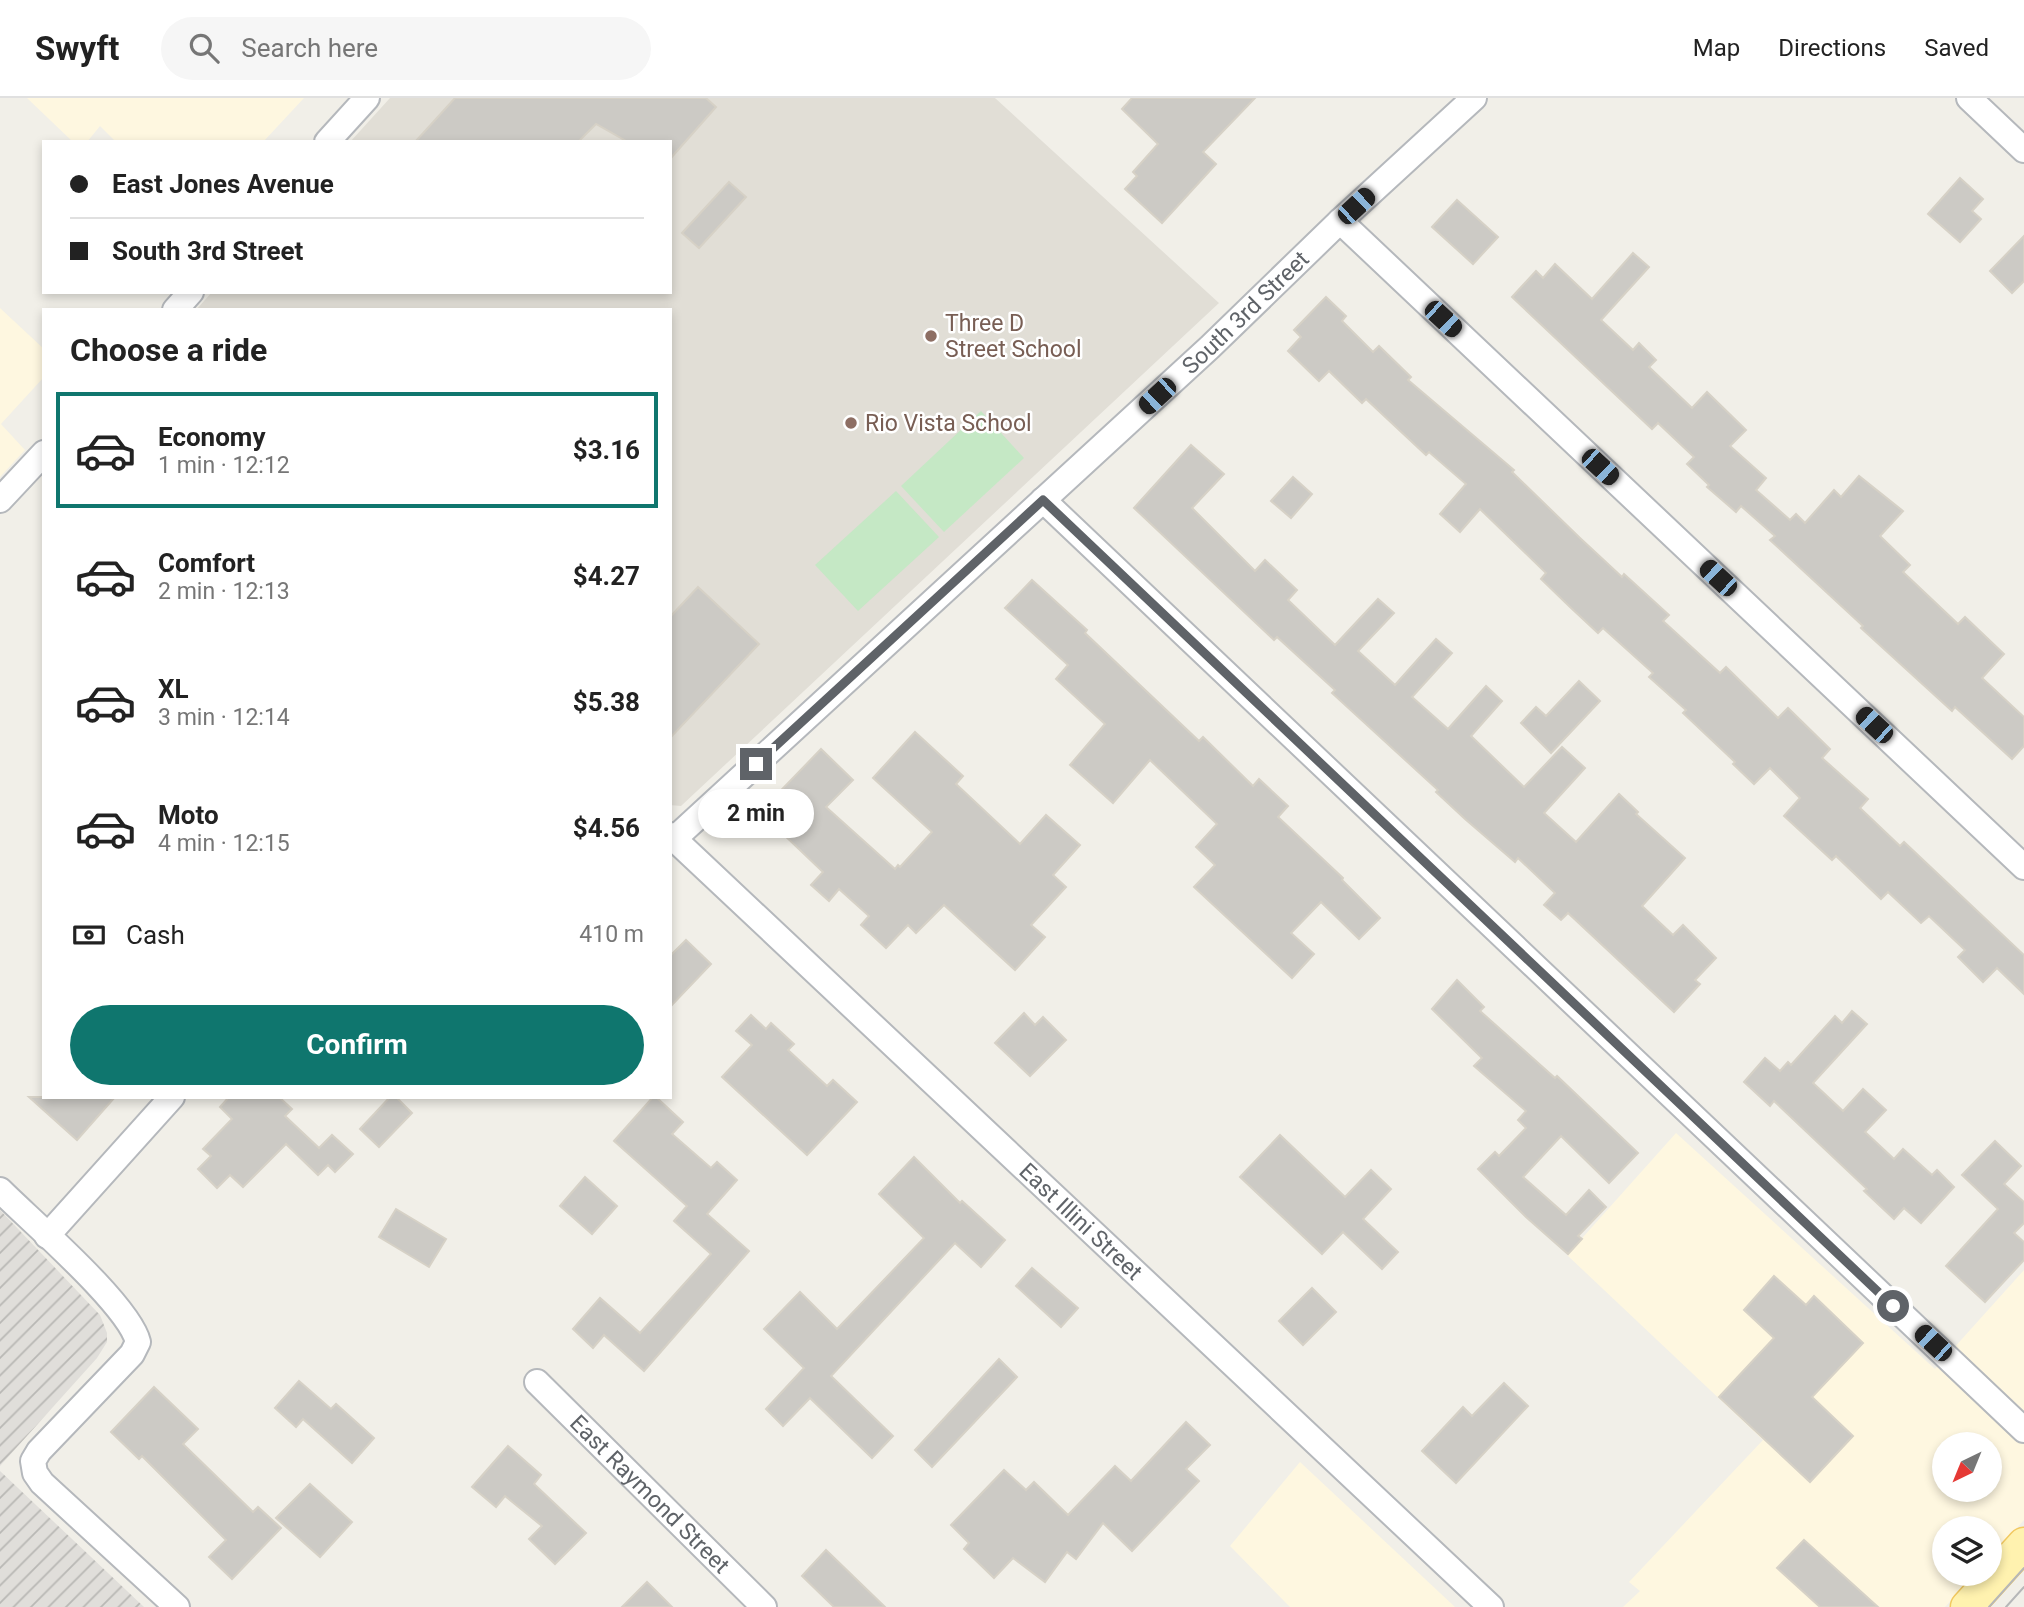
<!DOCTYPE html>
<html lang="en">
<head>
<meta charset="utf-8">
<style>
  :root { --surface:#fff; --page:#f6f6f6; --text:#222; --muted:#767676; --line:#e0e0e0; --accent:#0f766e }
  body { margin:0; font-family:Roboto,sans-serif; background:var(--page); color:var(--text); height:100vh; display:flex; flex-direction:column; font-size:26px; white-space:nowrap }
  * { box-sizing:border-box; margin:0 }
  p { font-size:23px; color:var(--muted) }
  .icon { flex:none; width:38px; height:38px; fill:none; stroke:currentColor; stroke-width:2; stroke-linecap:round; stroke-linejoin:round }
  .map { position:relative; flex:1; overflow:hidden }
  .details { position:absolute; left:42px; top:210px; width:630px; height:791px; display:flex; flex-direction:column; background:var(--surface); border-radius:0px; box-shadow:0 4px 10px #0003 }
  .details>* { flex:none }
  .hud { position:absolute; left:42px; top:42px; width:630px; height:154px; border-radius:0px; box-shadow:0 4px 10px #0003; display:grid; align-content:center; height:154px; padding:0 28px; background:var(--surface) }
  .needle { width:46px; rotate:223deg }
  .tools { position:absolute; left:1932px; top:1334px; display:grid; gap:14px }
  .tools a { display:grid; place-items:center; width:70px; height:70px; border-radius:50%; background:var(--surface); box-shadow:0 4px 10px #0003; font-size:35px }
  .end { position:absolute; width:32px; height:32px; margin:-16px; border:9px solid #5f6368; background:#fff; box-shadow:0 0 0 4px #fff }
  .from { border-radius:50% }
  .bubble { position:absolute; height:49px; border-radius:24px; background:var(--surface); box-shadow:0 4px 10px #0003; font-size:23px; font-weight:700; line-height:49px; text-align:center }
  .car { position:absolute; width:21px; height:42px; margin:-21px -10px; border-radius:9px; box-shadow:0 0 5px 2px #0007; background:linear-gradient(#222 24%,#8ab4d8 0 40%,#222 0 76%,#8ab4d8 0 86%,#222 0) }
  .hud b { display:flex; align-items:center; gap:24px; height:66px; font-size:26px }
  .hud b+b { border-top:2px solid var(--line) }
  .hud i { width:18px; height:18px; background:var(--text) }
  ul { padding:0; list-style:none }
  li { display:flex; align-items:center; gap:21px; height:116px; margin:0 14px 10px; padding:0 14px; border:4px solid transparent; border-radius:0px }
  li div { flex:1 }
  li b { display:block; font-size:26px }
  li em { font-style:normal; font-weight:700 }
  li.on { border-color:var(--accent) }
  li>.icon { width:63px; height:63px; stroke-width:1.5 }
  h2 { padding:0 28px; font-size:32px; line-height:84px }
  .pay { display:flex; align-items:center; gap:18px; height:77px; padding:0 28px; font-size:26px }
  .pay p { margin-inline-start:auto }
  .button { display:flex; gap:14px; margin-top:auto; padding:14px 28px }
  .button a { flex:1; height:80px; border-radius:42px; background:var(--accent); color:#fff; font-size:28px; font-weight:700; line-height:80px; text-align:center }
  header { display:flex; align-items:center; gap:42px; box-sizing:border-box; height:98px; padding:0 35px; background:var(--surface); border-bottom:2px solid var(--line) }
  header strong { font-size:33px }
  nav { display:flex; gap:38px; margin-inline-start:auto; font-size:24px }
  .search { width:490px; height:63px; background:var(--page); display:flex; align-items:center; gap:18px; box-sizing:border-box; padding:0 24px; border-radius:38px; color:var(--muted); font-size:26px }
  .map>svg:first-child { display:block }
  .commercial { fill:#fef7e0; fill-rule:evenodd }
  .industrial { fill:url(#industrial-furrows) }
  .education { fill:#e1ded6 }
  .green { fill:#c5e8c5 }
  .building { fill:#cccac5; stroke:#d6d1c6; stroke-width:2 }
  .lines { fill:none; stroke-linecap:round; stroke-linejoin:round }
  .minor-casing { stroke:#b5b8bc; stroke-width:28 }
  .major-casing { stroke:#f2c960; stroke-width:35 }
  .minor { stroke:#fff; stroke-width:24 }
  .major { stroke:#fff2af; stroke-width:32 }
  .tram { stroke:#b6b7b8; stroke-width:2 }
  .route { stroke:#5f6368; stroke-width:9 }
  .education-dot { fill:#8d6e63; stroke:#fff; stroke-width:2.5 }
  .labels { text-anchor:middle; stroke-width:5; stroke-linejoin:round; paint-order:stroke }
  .street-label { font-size:23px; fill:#5f6368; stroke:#fff }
  .education-label { font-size:23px; fill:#785e54; stroke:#fff; text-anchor:start }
</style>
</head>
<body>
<header>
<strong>Swyft</strong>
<div class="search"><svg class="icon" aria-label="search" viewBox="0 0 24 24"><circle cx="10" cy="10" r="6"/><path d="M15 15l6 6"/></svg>Search here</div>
<nav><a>Map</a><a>Directions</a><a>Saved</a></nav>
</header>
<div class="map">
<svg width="2024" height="1509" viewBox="0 0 2024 1509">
  <defs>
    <pattern id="industrial-furrows" width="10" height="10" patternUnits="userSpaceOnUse" patternTransform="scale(1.75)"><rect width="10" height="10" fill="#e0deda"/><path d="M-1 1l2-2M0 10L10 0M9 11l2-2" fill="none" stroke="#b9b8b5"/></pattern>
  </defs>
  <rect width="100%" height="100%" fill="#f1efe8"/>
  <g class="commercial">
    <polygon points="27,0 304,0 263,44 116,44 100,28 87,44 73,44"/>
    <polygon points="0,210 44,251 44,279 1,326 25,352 0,379"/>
    <path d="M1676,1035L1935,1271L2024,1172V1422L1990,1460V1430H1944V1475H1976L1945,1509H1623L1640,1493L1629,1484L1763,1342L1567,1157ZM1944,1346H1990V1391H1944Z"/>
    <polygon points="1300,1364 1455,1509 1290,1509 1230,1448"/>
  </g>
  <g class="industrial">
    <polygon points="0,1112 100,1217 107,1235 107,1244 97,1260 0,1368"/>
    <polygon points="0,1373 144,1509 0,1509"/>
  </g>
  <polygon class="education" points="390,0 995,0 1219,205 681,708 670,707 670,212 196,212 212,194 670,194 670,44 350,44"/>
  <g class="green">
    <polygon points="981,313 1024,360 944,434 901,388"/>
    <polygon points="896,393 939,439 858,513 815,467"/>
  </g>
  <g class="building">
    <polygon points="455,0 706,0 716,9 670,61 670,44 628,44 596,26 578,44 415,44"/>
    <polygon points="1132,0 1255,0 1203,54 1216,66 1162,125 1125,91 1137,78 1133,74 1158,46 1122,11"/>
    <polygon points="1960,80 1983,101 1972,113 1981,121 1960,144 1928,116"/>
    <polygon points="729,84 746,99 699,150 682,135"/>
    <polygon points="1457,102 1498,139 1473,166 1432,129"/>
    <polygon points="2024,138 2024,183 2012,195 1990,173"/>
    <polygon points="1633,155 1649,169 1601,222 1633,252 1639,245 1656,262 1649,269 1692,310 1707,294 1746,332 1730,348 1766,380 1756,392 1790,422 1796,416 1805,425 1834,392 1841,399 1859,378 1903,413 1880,438 1910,467 1903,474 1958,526 1965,519 2004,556 1982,580 2024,619 2024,648 2012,661 1955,609 1952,613 1861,530 1863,528 1770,442 1775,438 1741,408 1736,414 1707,389 1709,387 1687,366 1694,359 1658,325 1652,331 1512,199 1536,173 1543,180 1555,166 1592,201"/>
    <polygon points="1326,199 1346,218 1342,223 1373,254 1379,248 1411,279 1408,282 1514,372 1512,374 1580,440 1622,479 1624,476 1669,517 1663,523 1720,575 1726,569 1778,620 1788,610 1830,651 1822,660 1868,701 1860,710 1900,748 1904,744 2024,857 2024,896 1997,870 1983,884 1958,859 1965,852 1929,818 1921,825 1888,794 1881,801 1836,758 1832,762 1784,718 1800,700 1770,670 1754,686 1733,666 1735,664 1683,615 1686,612 1649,579 1653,575 1603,530 1598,535 1570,509 1541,481 1546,475 1480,411 1460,434 1440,416 1466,386 1429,354 1426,357 1366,301 1362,305 1329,273 1319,283 1288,253 1301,239 1294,232"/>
    <polygon points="1191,347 1224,376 1192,410 1255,473 1265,462 1297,492 1288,502 1335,547 1378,501 1394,515 1358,553 1395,587 1436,541 1452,555 1412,599 1448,631 1486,588 1502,603 1471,638 1524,689 1562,649 1585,670 1544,715 1576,744 1619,696 1638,714 1636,716 1685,760 1642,808 1673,837 1683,827 1716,860 1695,882 1700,886 1674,914 1568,815 1561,822 1544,807 1555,795 1518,760 1515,764 1465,721 1436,694 1438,692 1332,595 1335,592 1277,539 1274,542 1134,410"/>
    <polygon points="1293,379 1312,396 1291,420 1271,403"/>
    <polygon points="1032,482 1087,532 1085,535 1199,643 1203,639 1253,688 1259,681 1288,708 1278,719 1343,780 1342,782 1380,820 1359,841 1321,804 1291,835 1314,856 1292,880 1194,789 1215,767 1196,749 1217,726 1150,662 1113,705 1070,667 1105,626 1056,581 1068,567 1005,510"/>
    <polygon points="698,489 759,546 670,640 670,519"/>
    <polygon points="1579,583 1600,603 1551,655 1521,625 1536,609 1546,618"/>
    <polygon points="915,634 963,678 956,686 1020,746 1046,717 1080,747 1053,777 1066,789 1031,827 1045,839 1015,872 944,807 916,835 908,827 886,850 861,827 869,818 839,791 829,803 811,787 823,774 760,714 821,651 853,682 826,709 895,771 898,767 900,769 932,734 873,680"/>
    <polygon points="686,842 711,866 670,909 670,858"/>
    <polygon points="1457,882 1484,909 1480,913 1555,980 1557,978 1638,1055 1609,1085 1561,1038 1523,1079 1566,1117 1589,1092 1606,1109 1578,1138 1582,1141 1568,1156 1526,1119 1478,1071 1495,1054 1499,1058 1526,1030 1518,1022 1526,1013 1474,968 1482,960 1432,911"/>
    <polygon points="1852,913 1867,926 1813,985 1843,1013 1863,991 1886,1012 1865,1034 1894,1061 1903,1051 1932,1077 1937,1072 1954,1089 1921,1125 1904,1110 1894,1121 1864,1093 1867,1091 1774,1003 1770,1008 1744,984 1765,960 1780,973 1788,964 1791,967 1835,918 1842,925"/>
    <polygon points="1024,915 1035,927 1043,919 1066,942 1030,978 995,945"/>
    <polygon points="751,917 766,931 771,925 794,946 788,952 827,988 833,982 857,1004 807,1057 722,979 752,947 736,933"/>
    <polygon points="29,999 115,999 77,1042"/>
    <polygon points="229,999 279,999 292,1011 285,1018 319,1050 332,1037 353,1056 335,1074 328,1067 318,1077 286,1046 243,1089 230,1077 217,1090 198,1071 211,1058 203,1051 232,1021 220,1009"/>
    <polygon points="390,999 396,999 412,1015 379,1049 360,1031"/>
    <polygon points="653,999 656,999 683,1024 672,1036 711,1070 717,1064 737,1082 707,1116 749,1153 644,1273 604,1237 593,1250 573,1231 600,1200 640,1235 711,1156 674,1123 687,1108 614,1043"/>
    <polygon points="1280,1037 1345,1099 1371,1072 1391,1091 1363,1121 1398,1154 1382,1171 1343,1134 1322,1156 1240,1079"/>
    <polygon points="1995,1043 2021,1068 2004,1086 2024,1104 2024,1125 2014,1135 2024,1144 2024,1162 1985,1204 1946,1168 1998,1111 1962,1077"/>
    <polygon points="914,1059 960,1105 962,1103 1005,1142 981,1169 955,1145 831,1278 893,1338 872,1360 810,1300 783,1328 766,1311 804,1270 764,1231 800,1194 837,1231 924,1140 879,1096"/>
    <polygon points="585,1079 617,1108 592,1136 560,1108"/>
    <polygon points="396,1111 446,1141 429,1169 379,1139"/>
    <polygon points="1032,1170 1078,1210 1061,1229 1016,1188"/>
    <polygon points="1774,1178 1806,1207 1814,1198 1863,1245 1812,1299 1853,1338 1810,1384 1719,1299 1774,1240 1744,1212"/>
    <polygon points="1312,1190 1336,1214 1303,1247 1279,1223"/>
    <polygon points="999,1261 1017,1279 932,1369 915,1352"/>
    <polygon points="299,1283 331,1311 336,1306 374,1340 352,1365 303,1321 296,1329 275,1310"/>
    <polygon points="1504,1285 1528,1308 1456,1385 1422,1353 1463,1309 1472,1318"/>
    <polygon points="154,1289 198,1331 183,1346 253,1414 258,1409 281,1430 232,1481 209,1459 226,1442 142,1358 139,1361 111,1334"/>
    <polygon points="1186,1324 1210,1347 1186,1371 1199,1383 1132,1453 1103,1425 1076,1461 1067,1454 1045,1484 1013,1460 994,1480 964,1451 969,1445 951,1427 1004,1372 1026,1392 1034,1384 1068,1417 1115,1368 1131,1383"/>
    <polygon points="508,1348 541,1377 534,1386 586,1435 555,1466 529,1441 542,1428 505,1398 496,1409 472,1389"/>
    <polygon points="310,1386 352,1424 320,1459 276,1420"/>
    <polygon points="1804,1442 1878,1509 1820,1509 1777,1470"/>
    <polygon points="826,1452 885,1509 834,1509 802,1478"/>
    <polygon points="647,1484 672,1509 622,1509"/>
  </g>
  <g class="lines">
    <g class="minor-casing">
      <g id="minor">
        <polyline points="1969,0 2024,52"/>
        <polyline points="327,44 367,0"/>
        <polyline points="1340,123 2024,769"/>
        <polyline points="175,212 191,194"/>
        <polyline points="0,402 44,355"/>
        <polyline points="1043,402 2024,1332"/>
        <path id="s1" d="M670,737L1491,1509"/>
        <path id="s2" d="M674,741L1210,249L1340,123L1474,0"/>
        <path d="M0,1092C31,1123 129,1207 138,1244L132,1256L39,1353L33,1363L35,1375L42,1385L177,1509"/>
        <polyline points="47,1138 172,999"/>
        <path id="s3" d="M537,1284L764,1509"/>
      </g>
    </g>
    <g class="major-casing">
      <polyline id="major" points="1967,1509 2024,1446"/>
    </g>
    <use href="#minor" class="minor"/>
    <use href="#major" class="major"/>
    <g class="tram">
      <polyline points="1989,1509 2024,1470"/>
      <polyline points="2006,1509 2024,1489"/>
    </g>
  </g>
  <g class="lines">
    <polyline class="route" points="756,666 1043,402 1893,1208"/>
  </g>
  <g class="education-dot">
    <circle cx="931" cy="238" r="7"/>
    <circle cx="851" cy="325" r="7"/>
  </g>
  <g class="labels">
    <g class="street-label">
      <text dy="8" stroke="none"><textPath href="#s2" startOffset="777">South 3rd Street</textPath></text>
      <text dy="8" stroke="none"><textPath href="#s1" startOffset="564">East Illini Street</textPath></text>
      <text dy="8" stroke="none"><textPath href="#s3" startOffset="159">East Raymond Street</textPath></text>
    </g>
    <g class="education-label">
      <text x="945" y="233">Three D<tspan x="945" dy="26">Street School</tspan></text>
      <text x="865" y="333">Rio Vista School</text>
    </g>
  </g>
</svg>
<div class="tools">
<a><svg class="needle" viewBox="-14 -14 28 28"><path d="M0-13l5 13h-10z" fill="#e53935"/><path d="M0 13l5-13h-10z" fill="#767676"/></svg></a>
<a><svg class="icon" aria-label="layers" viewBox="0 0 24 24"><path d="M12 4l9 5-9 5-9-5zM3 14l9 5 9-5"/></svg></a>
</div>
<i class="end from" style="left:1893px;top:1208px"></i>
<i class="end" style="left:756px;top:666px"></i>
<div class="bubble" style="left:698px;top:691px;width:116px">2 min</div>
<i class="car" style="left:1356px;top:108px;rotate:47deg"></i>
<i class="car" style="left:1443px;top:221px;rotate:133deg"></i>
<i class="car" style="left:1157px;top:298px;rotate:227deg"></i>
<i class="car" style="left:1600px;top:369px;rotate:133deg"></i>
<i class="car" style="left:1718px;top:480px;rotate:313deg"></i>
<i class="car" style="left:1874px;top:627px;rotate:313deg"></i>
<i class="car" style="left:1933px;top:1245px;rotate:313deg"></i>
<div class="hud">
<b><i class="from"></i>East Jones Avenue</b>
<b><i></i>South 3rd Street</b>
</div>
<section class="details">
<h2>Choose a ride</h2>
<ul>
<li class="on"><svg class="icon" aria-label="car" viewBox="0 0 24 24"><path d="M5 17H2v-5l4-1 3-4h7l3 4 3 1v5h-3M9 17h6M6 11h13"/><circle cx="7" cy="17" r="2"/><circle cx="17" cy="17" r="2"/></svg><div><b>Economy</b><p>1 min · 12:12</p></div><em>$3.16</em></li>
<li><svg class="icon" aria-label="car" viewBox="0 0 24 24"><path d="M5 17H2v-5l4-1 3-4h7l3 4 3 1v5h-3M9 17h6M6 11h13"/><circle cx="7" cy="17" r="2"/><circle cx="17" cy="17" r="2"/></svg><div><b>Comfort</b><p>2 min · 12:13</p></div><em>$4.27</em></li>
<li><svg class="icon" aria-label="car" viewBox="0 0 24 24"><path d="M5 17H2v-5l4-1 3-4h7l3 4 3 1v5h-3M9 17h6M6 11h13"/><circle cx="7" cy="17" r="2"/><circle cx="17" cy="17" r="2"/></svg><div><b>XL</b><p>3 min · 12:14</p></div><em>$5.38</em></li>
<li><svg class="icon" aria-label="car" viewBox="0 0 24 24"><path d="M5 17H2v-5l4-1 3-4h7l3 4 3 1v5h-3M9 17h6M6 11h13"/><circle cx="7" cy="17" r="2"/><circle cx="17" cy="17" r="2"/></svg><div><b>Moto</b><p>4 min · 12:15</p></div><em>$4.56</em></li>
</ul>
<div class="pay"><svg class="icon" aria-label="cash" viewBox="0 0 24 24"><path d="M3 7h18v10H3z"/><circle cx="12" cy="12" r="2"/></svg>Cash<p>410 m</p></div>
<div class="button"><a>Confirm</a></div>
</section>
</div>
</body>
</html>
